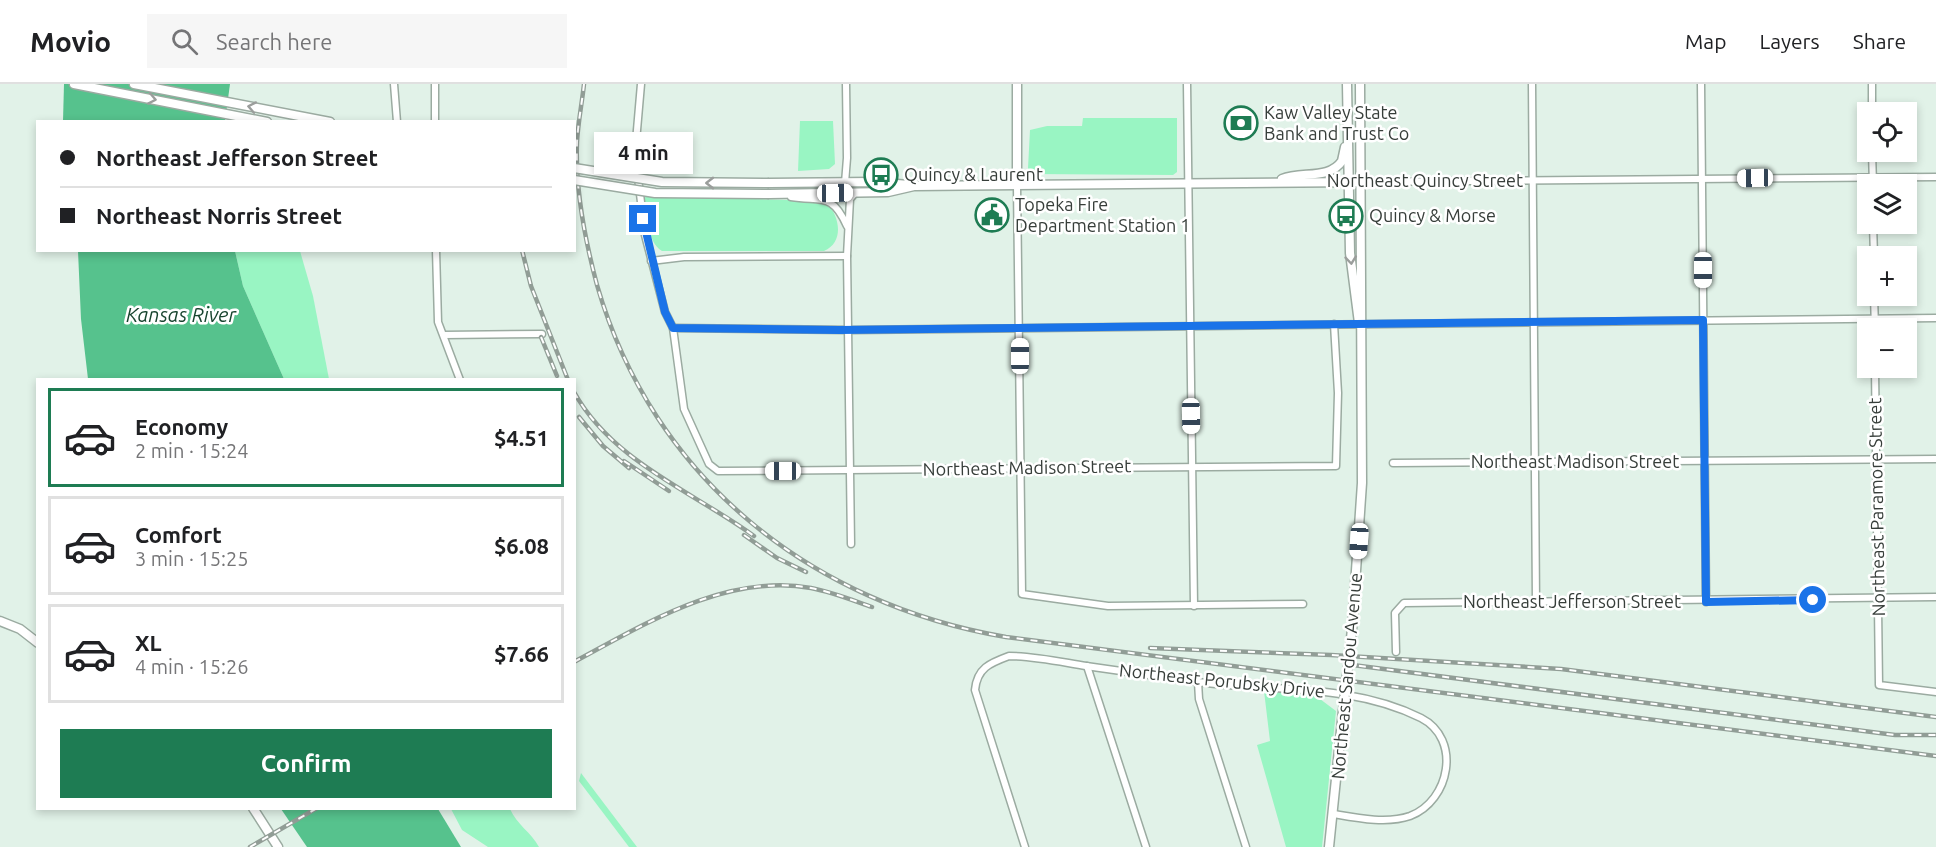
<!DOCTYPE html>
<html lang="en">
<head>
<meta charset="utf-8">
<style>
  :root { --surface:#fff; --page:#f6f6f6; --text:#202124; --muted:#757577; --line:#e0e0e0; --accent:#1e7c53 }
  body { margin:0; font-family:Ubuntu,sans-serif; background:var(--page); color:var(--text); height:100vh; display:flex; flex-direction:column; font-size:22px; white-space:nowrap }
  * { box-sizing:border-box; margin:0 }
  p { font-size:20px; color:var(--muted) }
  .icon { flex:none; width:33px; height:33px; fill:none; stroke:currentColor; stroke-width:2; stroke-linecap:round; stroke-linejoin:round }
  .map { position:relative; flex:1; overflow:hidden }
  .panel { position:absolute; left:36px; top:294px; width:540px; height:432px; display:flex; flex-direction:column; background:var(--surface); border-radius:0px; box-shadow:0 3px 9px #0003 }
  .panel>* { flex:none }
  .banner { position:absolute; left:36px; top:36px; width:540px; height:132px; border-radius:0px; box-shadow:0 3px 9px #0003; display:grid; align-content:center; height:132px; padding:0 24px; background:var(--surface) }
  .controls { position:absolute; left:1857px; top:18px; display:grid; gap:12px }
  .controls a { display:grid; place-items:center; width:60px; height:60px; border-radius:0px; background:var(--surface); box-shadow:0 3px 9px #0003; font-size:30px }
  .end { position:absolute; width:27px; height:27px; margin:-14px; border:8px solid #1a73e8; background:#fff; box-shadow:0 0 0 3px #fff }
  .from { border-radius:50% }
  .bubble { position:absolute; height:42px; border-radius:0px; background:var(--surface); box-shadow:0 3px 9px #0003; font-size:20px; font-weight:700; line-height:42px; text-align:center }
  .car { position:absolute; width:18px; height:36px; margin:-18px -9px; border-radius:8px; box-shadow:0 0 4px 2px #0007; background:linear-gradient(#fff 24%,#345 0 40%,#fff 0 76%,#345 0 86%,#fff 0) }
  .banner b { display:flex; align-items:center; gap:21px; height:57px; font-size:22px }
  .banner b+b { border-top:2px solid var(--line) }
  .banner i { width:15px; height:15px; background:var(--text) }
  ul { padding:10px 0 0; list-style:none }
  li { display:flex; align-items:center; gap:18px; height:99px; margin:0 12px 9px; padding:0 12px; border:3px solid var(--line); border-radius:0px }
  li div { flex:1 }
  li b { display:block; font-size:22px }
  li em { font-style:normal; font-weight:700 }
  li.on { border-color:var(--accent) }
  li>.icon { width:54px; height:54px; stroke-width:1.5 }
  .cta { display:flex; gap:12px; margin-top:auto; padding:12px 24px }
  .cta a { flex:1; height:69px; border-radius:0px; background:var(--accent); color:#fff; font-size:24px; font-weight:700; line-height:69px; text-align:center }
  header { display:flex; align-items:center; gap:36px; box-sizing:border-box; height:84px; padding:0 30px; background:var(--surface); border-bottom:2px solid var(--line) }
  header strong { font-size:28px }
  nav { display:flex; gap:33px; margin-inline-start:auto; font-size:21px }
  .search { width:420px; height:54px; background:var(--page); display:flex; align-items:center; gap:15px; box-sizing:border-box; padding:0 21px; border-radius:0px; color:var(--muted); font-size:22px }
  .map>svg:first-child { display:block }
  .green { fill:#99f5c3 }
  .water { fill:#56c28d }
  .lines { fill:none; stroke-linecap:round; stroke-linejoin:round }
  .street-casing { stroke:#9baba1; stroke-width:9 }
  .secondary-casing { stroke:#9baba1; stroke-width:11 }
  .street { stroke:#fff; stroke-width:6 }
  .secondary { stroke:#fff; stroke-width:8 }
  .rail-casing { stroke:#919d96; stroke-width:4.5 }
  .rail { stroke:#fff; stroke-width:2; stroke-dasharray:7; stroke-linecap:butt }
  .secondary-bridge-casing { stroke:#9baba1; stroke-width:11; stroke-linecap:butt }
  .secondary-bridge { stroke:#fff; stroke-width:8 }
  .oneway { stroke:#9b9e9c }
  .route { stroke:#1a73e8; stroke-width:8 }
  .labels { text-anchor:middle; stroke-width:5; stroke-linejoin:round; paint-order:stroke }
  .poi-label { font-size:18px; fill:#373e3a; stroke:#fff; text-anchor:start }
  .street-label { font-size:18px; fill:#373e3a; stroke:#fff }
  .water-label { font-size:20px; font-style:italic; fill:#18452f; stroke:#fff }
</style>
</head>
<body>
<header>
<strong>Movio</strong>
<div class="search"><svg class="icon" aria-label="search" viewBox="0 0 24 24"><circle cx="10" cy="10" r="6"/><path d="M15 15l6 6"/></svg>Search here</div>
<nav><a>Map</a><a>Layers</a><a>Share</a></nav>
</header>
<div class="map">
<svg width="1936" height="763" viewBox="0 0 1936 763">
  <rect width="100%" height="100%" fill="#e1f2e8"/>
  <g class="green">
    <polygon points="1083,34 1177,34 1177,88 1173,91 1030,90 1028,84 1030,46 1047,42 1082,42"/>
    <polygon points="800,37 833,37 835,80 829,85 798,87"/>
    <path d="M644,112L788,116L828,120C840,134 844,158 824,167H662C646,157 647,129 644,112Z"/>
    <polygon points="235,167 300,167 313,212 329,295 284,295 243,202"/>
    <polygon points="1264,607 1316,612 1336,627 1322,763 1286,763 1257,661 1270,657"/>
    <polygon points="581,689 637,763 629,763 579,697"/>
    <path d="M451,725H510C517,741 531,748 539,763H488L462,746Z"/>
  </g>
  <g class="water">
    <polygon points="64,0 230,0 225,37 63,37"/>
    <polygon points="78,167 235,167 243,202 284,295 88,295 81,235"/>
    <polygon points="281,725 438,725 461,763 307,763"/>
  </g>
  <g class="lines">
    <g class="street-casing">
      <g id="street">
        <polyline points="394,0 397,38"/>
        <polyline points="435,0 435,38"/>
        <polyline points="641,0 635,69 645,151 665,228 673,244 684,325 709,380 718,387 1336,382 1338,309 1334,240"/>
        <polyline points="1187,0 1194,522"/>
        <polyline points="1532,0 1536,519"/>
        <polyline points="1701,0 1706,518"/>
        <polyline points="1872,0 1872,28"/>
        <polyline points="1872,68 1873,100"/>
        <polyline points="1361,98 1936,93"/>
        <polyline points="845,99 847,74 846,0"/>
        <polyline points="1017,102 1022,510 1108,522 1303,520"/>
        <path d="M791,113C822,118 832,108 847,142"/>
        <polyline points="1873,140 1874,172"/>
        <polyline points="436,166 438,238 460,296"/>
        <polyline points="651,177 684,173 847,172"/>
        <polyline points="1874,212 1875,244"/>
        <polyline points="673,244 849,246 1936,234"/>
        <polyline points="444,251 542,250"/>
        <polyline points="1875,284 1879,601 1936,608"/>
        <polyline points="1393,379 1936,375"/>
        <polyline points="851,460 847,172 850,115 855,109"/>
        <polyline points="1396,568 1395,529 1404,519 1936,513"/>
        <polyline points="1087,582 1146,763"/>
        <polyline points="1198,598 1199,615 1246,763"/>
        <path d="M1025,763L975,606C977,584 990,579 1009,572C1035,572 1061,578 1086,582C1123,587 1161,593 1198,598C1273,608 1351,599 1421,634C1462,655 1450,717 1410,732C1387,740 1357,734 1334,730"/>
      </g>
    </g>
    <g class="secondary-casing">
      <g id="secondary">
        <polyline points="74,0 267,38"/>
        <polyline points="134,0 330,38"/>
        <polyline points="1017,0 1017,102"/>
        <polyline points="1347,0 1350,169 1359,239"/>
        <path d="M1282,95C1302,87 1329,96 1342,77L1345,63"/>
        <polyline points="769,99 872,98 909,101"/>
        <polyline points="769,110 888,108 914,102 1361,98"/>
        <polyline points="0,537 20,545 38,559"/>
        <polyline points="1352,545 1362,399 1360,0"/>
        <polyline points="253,724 278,763"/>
        <polyline points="1329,763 1343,627"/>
      </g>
    </g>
    <use href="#street" class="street"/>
    <use href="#secondary" class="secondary"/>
    <g class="rail-casing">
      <g id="rail">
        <path d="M584,0C582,19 578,39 577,58C575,106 585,156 597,201C653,395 812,520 1006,553L1936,672"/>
        <polyline points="522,166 531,202 568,296"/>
        <polyline points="541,253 557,292"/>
        <path d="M574,308C613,378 692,407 754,452"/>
        <polyline points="579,333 603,362 629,384"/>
        <polyline points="624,377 669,407"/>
        <polyline points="744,451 777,474 806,488"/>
        <polyline points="1150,564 1331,571 1561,585 1936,633"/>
        <path d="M574,578C645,540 726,489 811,504C832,508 852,516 872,523"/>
        <polyline points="1345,580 1856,646 1895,651 1936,651"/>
        <polyline points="250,763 317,724"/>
      </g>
    </g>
    <use href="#rail" class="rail"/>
    <g class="secondary-bridge-casing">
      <g id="secondary-bridge">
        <polyline points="574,84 662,98 769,99"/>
        <polyline points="574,96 655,109 769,110"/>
        <polyline points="1343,627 1352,545"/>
      </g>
    </g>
    <use href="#secondary-bridge" class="secondary-bridge"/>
  </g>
  <defs><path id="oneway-chevron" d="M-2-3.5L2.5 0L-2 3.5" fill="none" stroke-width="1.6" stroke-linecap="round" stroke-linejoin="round" transform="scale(1.5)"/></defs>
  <g class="oneway">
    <use href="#oneway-chevron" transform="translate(152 15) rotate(11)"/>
    <use href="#oneway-chevron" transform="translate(252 23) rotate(-169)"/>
    <use href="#oneway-chevron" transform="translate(710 99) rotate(-180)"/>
    <use href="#oneway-chevron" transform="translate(1351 176) rotate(84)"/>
  </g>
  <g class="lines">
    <polyline class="route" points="643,135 665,228 673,244 839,246 1703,236 1706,518 1813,516"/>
  </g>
  <defs>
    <g id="bank-ring" transform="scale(1.725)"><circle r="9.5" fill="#fff" stroke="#1e7c53" stroke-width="1.5"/><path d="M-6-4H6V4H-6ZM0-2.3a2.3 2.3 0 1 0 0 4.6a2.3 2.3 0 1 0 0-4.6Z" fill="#1e7c53"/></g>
    <g id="bus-ring" transform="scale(1.725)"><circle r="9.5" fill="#fff" stroke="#1e7c53" stroke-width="1.5"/><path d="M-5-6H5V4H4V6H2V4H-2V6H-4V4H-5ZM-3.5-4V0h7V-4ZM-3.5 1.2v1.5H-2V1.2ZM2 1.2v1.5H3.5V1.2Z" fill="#1e7c53"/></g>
    <g id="civic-ring" transform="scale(1.725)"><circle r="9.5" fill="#fff" stroke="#1e7c53" stroke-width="1.5"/><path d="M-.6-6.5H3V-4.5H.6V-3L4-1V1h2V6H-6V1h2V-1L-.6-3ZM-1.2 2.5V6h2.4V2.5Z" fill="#1e7c53"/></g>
  </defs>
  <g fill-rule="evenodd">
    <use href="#bank-ring" x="1241" y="39"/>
    <use href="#bus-ring" x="881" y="91"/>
    <use href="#civic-ring" x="992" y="131"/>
    <use href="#bus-ring" x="1346" y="132"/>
  </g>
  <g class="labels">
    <g class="poi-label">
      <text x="1264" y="35">Kaw Valley State<tspan x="1264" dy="21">Bank and Trust Co</tspan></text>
      <text x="904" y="97">Quincy &amp; Laurent</text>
      <text x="1015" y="127">Topeka Fire<tspan x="1015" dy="21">Department Station 1</tspan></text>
      <text x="1369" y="138">Quincy &amp; Morse</text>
    </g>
    <g class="street-label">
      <text x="1425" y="103">Northeast Quincy Street</text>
      <text x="1575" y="384">Northeast Madison Street</text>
      <text transform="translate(1027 384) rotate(-1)" y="6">Northeast Madison Street</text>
      <text transform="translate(1877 423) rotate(-91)" y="6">Northeast Paramore Street</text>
      <text x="1572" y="524">Northeast Jefferson Street</text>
      <text transform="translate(1347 592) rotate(-85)" y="6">Northeast Sardou Avenue</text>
      <text transform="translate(1222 597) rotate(6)" y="6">Northeast Porubsky Drive</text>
    </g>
    <g class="water-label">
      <text x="181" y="238">Kansas River</text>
    </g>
  </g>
</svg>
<div class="controls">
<a><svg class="icon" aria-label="locate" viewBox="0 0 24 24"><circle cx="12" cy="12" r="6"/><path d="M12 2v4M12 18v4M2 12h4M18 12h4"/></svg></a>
<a><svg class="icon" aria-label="layers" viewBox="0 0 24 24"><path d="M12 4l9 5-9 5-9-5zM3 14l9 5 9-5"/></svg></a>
<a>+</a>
<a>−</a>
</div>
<i class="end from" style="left:1813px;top:516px"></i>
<i class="end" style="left:643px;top:135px"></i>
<div class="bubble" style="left:594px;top:48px;width:99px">4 min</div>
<i class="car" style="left:1755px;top:94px;rotate:269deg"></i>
<i class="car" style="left:835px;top:109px;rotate:89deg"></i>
<i class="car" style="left:1703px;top:186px;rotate:180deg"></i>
<i class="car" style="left:1020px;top:272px;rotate:0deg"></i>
<i class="car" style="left:1191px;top:332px;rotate:179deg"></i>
<i class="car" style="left:783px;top:387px;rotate:270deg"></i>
<i class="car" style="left:1359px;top:457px;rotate:184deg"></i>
<div class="banner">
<b><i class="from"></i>Northeast Jefferson Street</b>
<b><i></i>Northeast Norris Street</b>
</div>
<section class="panel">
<ul>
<li class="on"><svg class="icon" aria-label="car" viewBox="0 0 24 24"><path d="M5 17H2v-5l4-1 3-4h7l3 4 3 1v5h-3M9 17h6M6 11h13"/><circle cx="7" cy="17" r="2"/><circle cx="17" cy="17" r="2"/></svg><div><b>Economy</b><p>2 min · 15:24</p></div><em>$4.51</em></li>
<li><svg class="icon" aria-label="car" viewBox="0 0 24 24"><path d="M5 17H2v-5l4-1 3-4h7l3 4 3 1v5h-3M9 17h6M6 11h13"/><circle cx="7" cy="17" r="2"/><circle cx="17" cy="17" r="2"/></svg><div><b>Comfort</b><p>3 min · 15:25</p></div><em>$6.08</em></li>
<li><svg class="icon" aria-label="car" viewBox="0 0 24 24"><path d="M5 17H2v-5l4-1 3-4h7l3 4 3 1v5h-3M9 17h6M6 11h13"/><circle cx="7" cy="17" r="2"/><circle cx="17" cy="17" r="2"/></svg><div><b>XL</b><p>4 min · 15:26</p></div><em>$7.66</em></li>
</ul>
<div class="cta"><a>Confirm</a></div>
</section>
</div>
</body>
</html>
